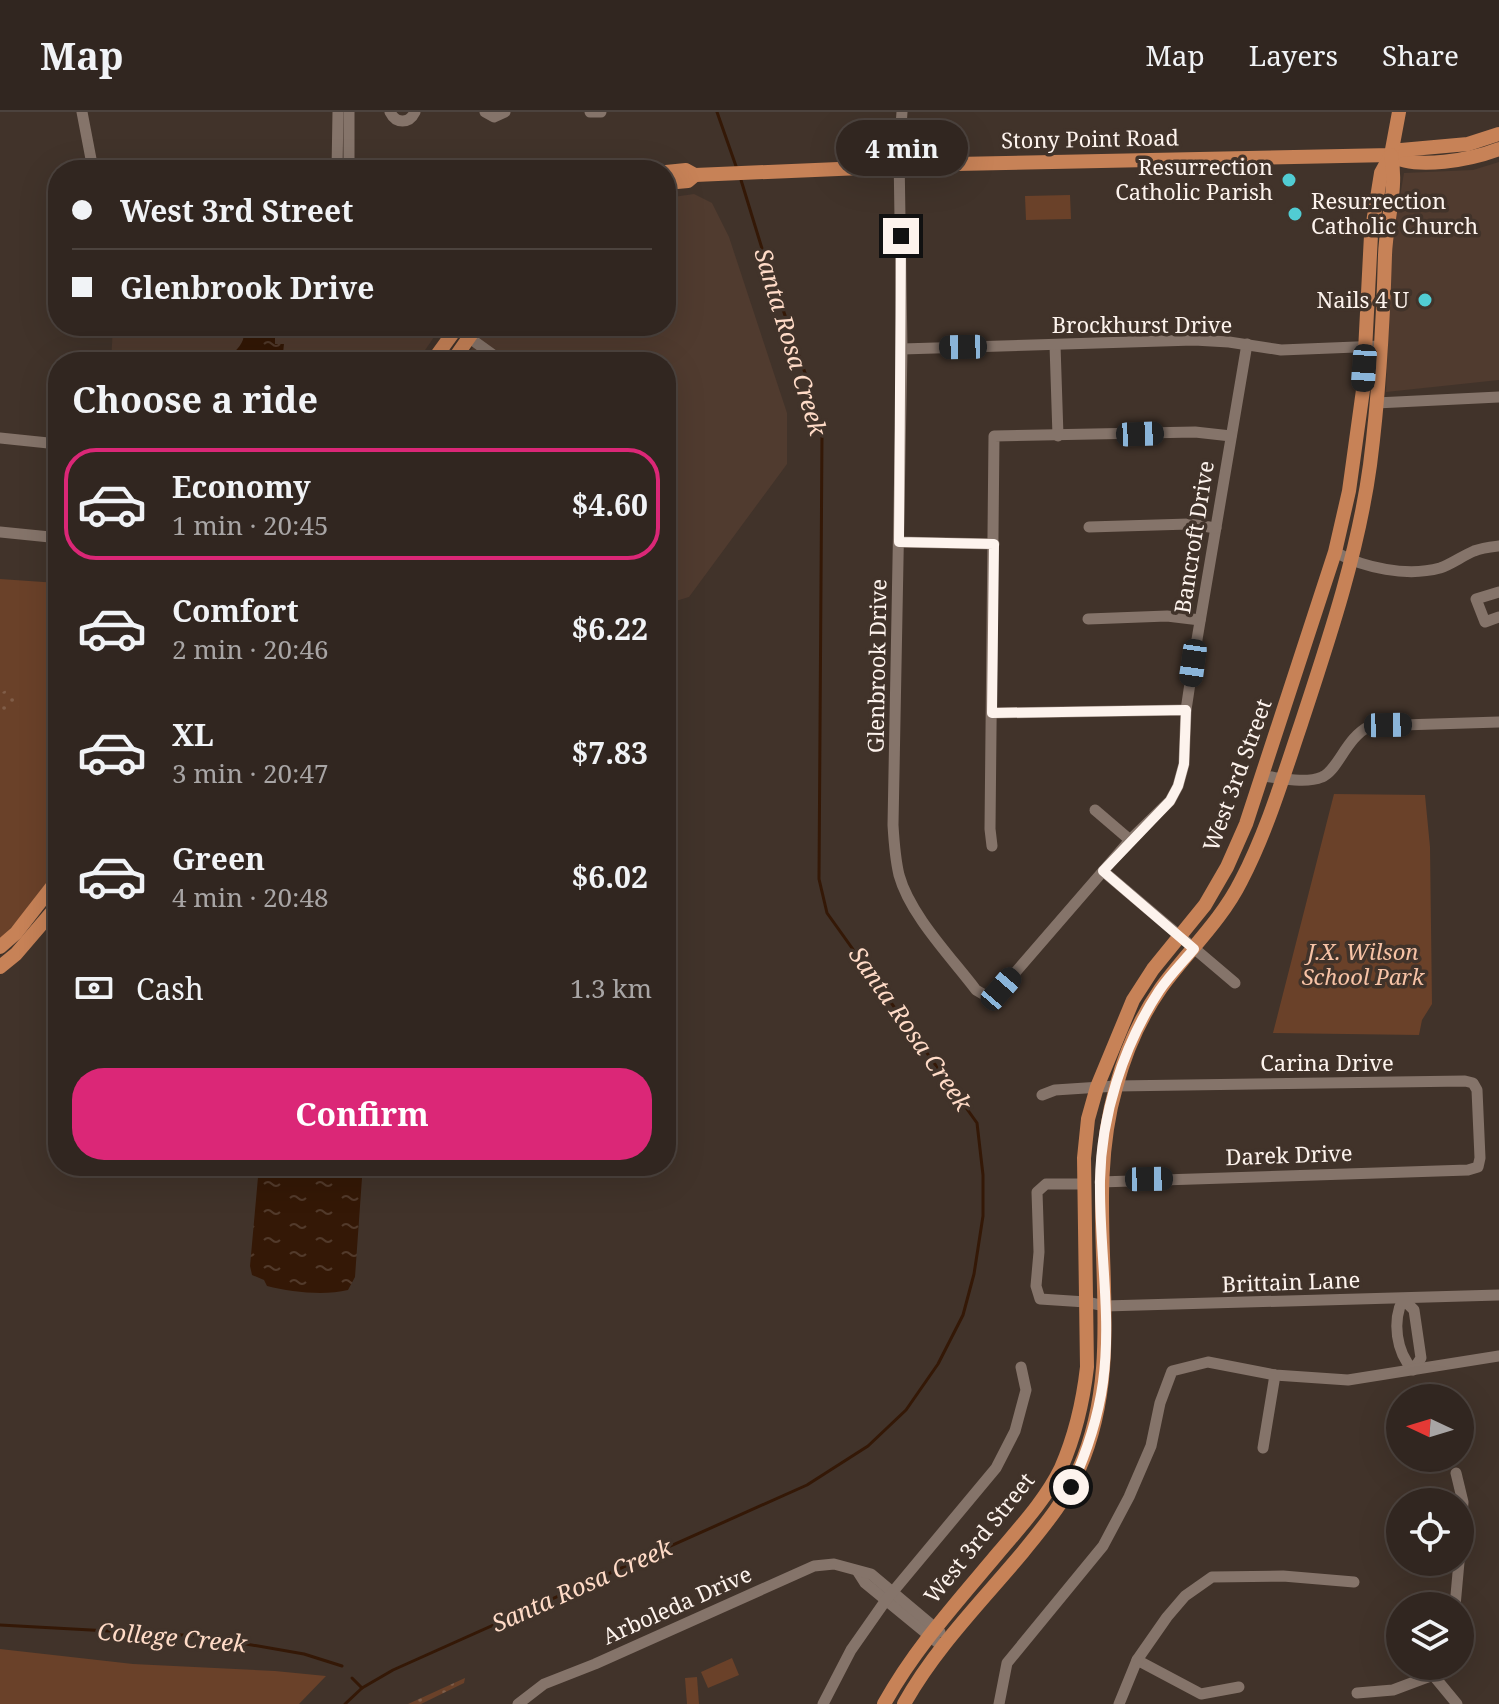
<!DOCTYPE html>
<html lang="en">
<head>
<meta charset="utf-8">
<style>
  :root { --surface:#312620; --page:#392e29; --text:#f1f3f6; --muted:#a8a5a5; --line:#4c433e; --accent:#db2777 }
  body { margin:0; font-family:"Noto Serif",serif; background:var(--page); color:var(--text); height:100vh; display:flex; flex-direction:column; font-size:30px; white-space:nowrap }
  * { box-sizing:border-box; margin:0 }
  p { font-size:26px; color:var(--muted) }
  .icon { flex:none; width:44px; height:44px; fill:none; stroke:currentColor; stroke-width:2; stroke-linecap:round; stroke-linejoin:round }
  .map { position:relative; flex:1; overflow:hidden }
  .details { position:absolute; left:48px; top:240px; width:628px; height:824px; display:flex; flex-direction:column; background:var(--surface); border-radius:32px; box-shadow:0 8px 32px #0002,0 0 0 2px var(--line) }
  .details>* { flex:none }
  .banner { position:absolute; left:48px; top:48px; width:628px; height:176px; border-radius:32px; box-shadow:0 8px 32px #0002,0 0 0 2px var(--line); display:grid; align-content:center; height:176px; padding:0 24px; background:var(--surface) }
  .needle { width:52px; rotate:274deg }
  .controls { position:absolute; left:1386px; top:1272px; display:grid; gap:16px }
  .controls a { display:grid; place-items:center; width:88px; height:88px; border-radius:50%; background:var(--surface); box-shadow:0 8px 32px #0002,0 0 0 2px var(--line); font-size:40px }
  .end { position:absolute; width:36px; height:36px; margin:-18px; border:10px solid #fdf3ed; background:#111; box-shadow:0 0 0 4px #111 }
  .from { border-radius:50% }
  .bubble { position:absolute; height:56px; border-radius:28px; background:var(--surface); box-shadow:0 8px 32px #0002,0 0 0 2px var(--line); font-size:26px; font-weight:700; line-height:56px; text-align:center }
  .car { position:absolute; width:24px; height:48px; margin:-24px -12px; border-radius:10px; box-shadow:0 0 6px 2px #0007; background:linear-gradient(#222 24%,#8ab4d8 0 40%,#222 0 76%,#8ab4d8 0 86%,#222 0) }
  .banner b { display:flex; align-items:center; gap:28px; height:76px; font-size:30px }
  .banner b+b { border-top:2px solid var(--line) }
  .banner i { width:20px; height:20px; background:var(--text) }
  ul { padding:0; list-style:none }
  li { display:flex; align-items:center; gap:24px; height:112px; margin:0 16px 12px; padding:0 8px; border:4px solid transparent; border-radius:32px }
  li div { flex:1 }
  li b { display:block; font-size:30px }
  li em { font-style:normal; font-weight:700 }
  li.selected { border-color:var(--accent) }
  li>.icon { width:72px; height:72px; stroke-width:1.5 }
  h2 { padding:0 24px; font-size:36px; line-height:96px }
  .pay { display:flex; align-items:center; gap:20px; height:88px; padding:0 24px; font-size:30px }
  .pay p { margin-inline-start:auto }
  .button { display:flex; gap:16px; margin-top:auto; padding:16px 24px }
  .button a { flex:1; height:92px; border-radius:32px; background:var(--accent); color:#fff; font-size:32px; font-weight:700; line-height:92px; text-align:center }
  header { display:flex; align-items:center; gap:48px; box-sizing:border-box; height:112px; padding:0 40px; background:var(--surface); border-bottom:2px solid var(--line) }
  header strong { font-size:38px }
  nav { display:flex; gap:44px; margin-inline-start:auto; font-size:28px }
  .map>svg:first-child { display:block }
  .built { fill:#503b2f }
  .park { fill:#6a4129 }
  .garden { fill:url(#garden-dots) }
  .water { fill:url(#water-ripples) }
  .lines { fill:none; stroke-linecap:round; stroke-linejoin:round }
  .stream { stroke:#341806; stroke-width:3 }
  .minor { stroke:#85746a; stroke-width:11 }
  .major { stroke:#c78257; stroke-width:14 }
  .route { stroke:#fdf3ed; stroke-width:10 }
  .poi-dot { fill:#51ccd3; stroke:#41332a; stroke-width:3 }
  .labels { text-anchor:middle; stroke-width:7; stroke-linejoin:round; paint-order:stroke }
  .street-label { font-size:22px; fill:#fdf3ed; stroke:#41332a }
  .poi-label { font-size:22px; fill:#fdf3ed; stroke:#41332a; text-anchor:end }
  .park-label { font-size:22px; font-style:italic; fill:#f7c3a6; stroke:#41332a }
  .water-label { font-size:24px; font-style:italic; fill:#ffdbc7; stroke:#41332a }
</style>
</head>
<body>
<header>
<strong>Map</strong>
<nav><a>Map</a><a>Layers</a><a>Share</a></nav>
</header>
<div class="map">
<svg width="1499" height="1592" viewBox="0 0 1499 1592">
  <defs>
    <pattern id="garden-dots" width="8" height="8" patternUnits="userSpaceOnUse" patternTransform="scale(2)"><rect width="8" height="8" fill="#6a4129"/><path d="M2 2h.1M6 6h.1" fill="none" stroke="#805d48" stroke-width="1.8" stroke-linecap="round"/></pattern>
    <pattern id="water-ripples" width="26" height="14" patternUnits="userSpaceOnUse" patternTransform="scale(2)"><rect width="26" height="14" fill="#341806"/><path d="M2 4q2-2 4 0t4 0M15 11q2-2 4 0t4 0" fill="none" stroke="#523a2b"/></pattern>
  </defs>
  <rect width="100%" height="100%" fill="#41332a"/>
  <g class="built">
    <polygon points="657,48 624,58 358,58 362,54 446,51"/>
    <polygon points="1499,50 1499,268 1386,280 1392,130 1404,61 1473,58"/>
    <polygon points="694,82 712,91 729,125 787,301 787,352 689,485 666,492 666,250 462,250 488,214 666,214 666,86"/>
    <polygon points="113,214 420,214 434,225 417,250 111,250"/>
  </g>
  <g class="park">
    <polygon points="1070,83 1071,107 1026,108 1025,84"/>
    <polygon points="0,467 58,471 58,755 23,803 0,827"/>
    <polygon points="1334,682 1425,683 1430,735 1432,892 1422,908 1419,923 1273,921"/>
    <polygon points="0,1537 133,1552 275,1559 326,1564 299,1592 0,1592"/>
    <polygon points="732,1546 739,1563 708,1576 701,1560"/>
    <polygon points="697,1565 699,1592 687,1592 685,1566"/>
  </g>
  <g class="garden">
    <circle cx="9" cy="589" r="11"/>
    <polygon points="465,1566 464,1571 421,1592 408,1592"/>
  </g>
  <g class="water">
    <path d="M243,214H270L275,221V232H284L282,250H228L229,245C239,236 247,228 243,214Z"/>
    <path d="M259,1054H359L362,1066L355,1165L348,1178C324,1184 291,1180 267,1174L264,1168L252,1163L250,1154Z"/>
  </g>
  <g class="lines">
    <g class="stream">
      <polyline points="717,0 737,57"/>
      <polyline points="0,1513 200,1524 304,1542 342,1554"/>
      <polyline points="352,1566 362,1576"/>
      <polyline points="345,1592 362,1576 393,1558 807,1373 868,1334 906,1298 938,1252 963,1203 974,1162 983,1104 983,1063 977,1011 827,801 819,767 822,323 812,281 764,143 741,68"/>
    </g>
    <g class="minor">
      <polyline points="82,0 91,47"/>
      <polyline points="349,0 349,58"/>
      <path d="M390,0C396,12 409,12 415,0"/>
      <polyline points="485,0 494,5 505,0"/>
      <polyline points="590,0 601,0"/>
      <path d="M902,0L899,42L902,237L893,713C894,730 895,746 899,763C910,803 951,845 976,878L988,885L1001,877L1130,728L1170,689L1178,674L1184,652L1186,598L1193,551L1247,232"/>
      <polyline points="337,58 338,0"/>
      <polyline points="441,214 450,214"/>
      <polyline points="464,222 503,250"/>
      <polyline points="1055,233 1058,324"/>
      <polyline points="902,237 1194,228 1229,230 1281,238 1381,234"/>
      <polyline points="1376,291 1499,285"/>
      <polyline points="0,326 58,332"/>
      <polyline points="1089,415 1189,412 1216,416"/>
      <polyline points="0,420 50,425"/>
      <polyline points="899,430 994,432"/>
      <path d="M1335,440C1364,456 1407,465 1440,456C1452,452 1462,444 1474,439C1482,436 1491,435 1499,434"/>
      <polyline points="1499,480 1476,487 1485,510 1499,505"/>
      <polyline points="1088,507 1167,504 1200,508"/>
      <polyline points="992,601 1186,598"/>
      <path d="M1263,664C1281,666 1305,672 1322,665C1338,659 1346,625 1370,614L1499,610"/>
      <polyline points="1095,698 1130,728"/>
      <polyline points="992,734 990,717 994,324 1195,320 1231,324"/>
      <polyline points="1103,759 1235,871"/>
      <polyline points="1042,983 1055,978 1116,974 1465,969 1473,971 1477,978 1480,1046 1478,1055 1468,1058 1100,1070"/>
      <polyline points="1084,1072 1046,1072 1037,1080 1039,1140 1036,1174 1040,1187 1086,1190 1105,1194 1499,1183"/>
      <path d="M1403,1187L1414,1198L1421,1246L1413,1258C1396,1240 1392,1209 1403,1187Z"/>
      <polyline points="1263,1336 1275,1263"/>
      <polyline points="1456,1361 1463,1390 1460,1432"/>
      <polyline points="858,1460 865,1471 943,1535"/>
      <polyline points="1455,1494 1459,1450"/>
      <polyline points="1137,1548 1201,1582 1239,1575"/>
      <polyline points="1433,1563 1457,1592"/>
      <polyline points="1357,1581 1393,1578 1433,1563 1437,1554"/>
      <polyline points="518,1592 544,1572 595,1552 814,1454 834,1452 871,1462 940,1520"/>
      <polyline points="823,1592 851,1538 886,1488 996,1356 1015,1319 1026,1278 1021,1255"/>
      <polyline points="999,1592 1007,1551 1103,1434 1129,1385 1151,1334 1160,1291 1172,1259 1208,1250 1275,1263 1348,1268 1499,1244"/>
      <polyline points="1119,1592 1137,1548 1167,1505 1185,1484 1212,1465 1283,1464 1354,1470"/>
    </g>
    <g class="major">
      <path d="M1391,43C1415,59 1473,47 1499,37"/>
      <polyline points="666,60 686,58 695,63 688,69 666,71"/>
      <polyline points="695,63 956,52 1391,43 1401,38 1468,32 1499,22"/>
      <polyline points="432,250 458,214"/>
      <polyline points="452,250 477,214"/>
      <polyline points="0,835 16,821 58,767"/>
      <polyline points="0,855 16,842 58,793"/>
      <path d="M884,1592C915,1536 958,1489 999,1440C1021,1414 1046,1387 1061,1356C1075,1324 1083,1290 1087,1255L1084,1046L1088,1007L1097,975L1133,888L1153,857L1205,793L1227,755L1246,712L1335,440L1349,379L1363,278L1371,123L1381,61L1391,43L1399,0"/>
      <path d="M904,1592C935,1536 982,1489 1023,1440C1044,1414 1066,1388 1079,1357C1133,1234 1079,1104 1116,975C1125,941 1140,906 1161,876C1187,840 1221,809 1241,769C1267,719 1283,665 1301,612C1329,527 1358,441 1370,353C1379,283 1383,213 1385,143C1386,110 1398,76 1391,43"/>
    </g>
  </g>
  <g class="lines">
    <path class="route" d="M901,124L899,430L994,432L992,601L1186,598L1184,652L1178,674L1170,689L1103,759L1194,837C1182,851 1169,864 1159,879C1123,934 1101,1004 1100,1069C1099,1136 1112,1204 1103,1270C1098,1307 1086,1342 1071,1375"/>
  </g>
  <g class="poi-dot">
    <circle cx="1289" cy="68" r="8"/>
    <circle cx="1295" cy="102" r="8"/>
    <circle cx="1425" cy="188" r="8"/>
  </g>
  <g class="labels">
    <g class="street-label">
      <text transform="translate(1090 27) rotate(-1)" y="8">Stony Point Road</text>
      <text x="1142" y="221">Brockhurst Drive</text>
      <text transform="translate(1194 425) rotate(-81)" y="8">Bancroft Drive</text>
      <text transform="translate(877 554) rotate(-89)" y="8">Glenbrook Drive</text>
      <text transform="translate(1237 663) rotate(-70)" y="8">West 3rd Street</text>
      <text x="1327" y="959">Carina Drive</text>
      <text transform="translate(1289 1043) rotate(-2)" y="8">Darek Drive</text>
      <text transform="translate(1291 1170) rotate(-2)" y="8">Brittain Lane</text>
      <text transform="translate(979 1426) rotate(-51)" y="8">West 3rd Street</text>
      <text transform="translate(677 1493) rotate(-24)" y="8">Arboleda Drive</text>
    </g>
    <g class="poi-label">
      <text x="1273" y="63">Resurrection<tspan x="1273" dy="25">Catholic Parish</tspan></text>
      <text x="1311" y="97" text-anchor="start">Resurrection<tspan x="1311" dy="25">Catholic Church</tspan></text>
      <text x="1409" y="196">Nails 4 U</text>
    </g>
    <g class="park-label">
      <text x="1363" y="848">J.X. Wilson<tspan x="1363" dy="25">School Park</tspan></text>
    </g>
    <g class="water-label">
      <text transform="translate(790 230) rotate(73)" y="8">Santa Rosa Creek</text>
      <text transform="translate(910 917) rotate(55)" y="8">Santa Rosa Creek</text>
      <text transform="translate(582 1474) rotate(-24)" y="8">Santa Rosa Creek</text>
      <text transform="translate(172 1526) rotate(5)" y="8">College Creek</text>
    </g>
  </g>
</svg>
<div class="controls">
<a><svg class="needle" viewBox="-14 -14 28 28"><path d="M0-13l5 13h-10z" fill="#e53935"/><path d="M0 13l5-13h-10z" fill="#a8a5a5"/></svg></a>
<a><svg class="icon" aria-label="locate" viewBox="0 0 24 24"><circle cx="12" cy="12" r="6"/><path d="M12 2v4M12 18v4M2 12h4M18 12h4"/></svg></a>
<a><svg class="icon" aria-label="layers" viewBox="0 0 24 24"><path d="M12 4l9 5-9 5-9-5zM3 14l9 5 9-5"/></svg></a>
</div>
<i class="end from" style="left:1071px;top:1375px"></i>
<i class="end" style="left:901px;top:124px"></i>
<div class="bubble" style="left:836px;top:8px;width:132px">4 min</div>
<i class="car" style="left:963px;top:235px;rotate:269deg"></i>
<i class="car" style="left:1364px;top:256px;rotate:184deg"></i>
<i class="car" style="left:1140px;top:322px;rotate:88deg"></i>
<i class="car" style="left:1193px;top:551px;rotate:188deg"></i>
<i class="car" style="left:1388px;top:613px;rotate:89deg"></i>
<i class="car" style="left:1001px;top:877px;rotate:41deg"></i>
<i class="car" style="left:1149px;top:1067px;rotate:89deg"></i>
<div class="banner">
<b><i class="from"></i>West 3rd Street</b>
<b><i></i>Glenbrook Drive</b>
</div>
<section class="details">
<h2>Choose a ride</h2>
<ul>
<li class="selected"><svg class="icon" aria-label="car" viewBox="0 0 24 24"><path d="M5 17H2v-5l4-1 3-4h7l3 4 3 1v5h-3M9 17h6M6 11h13"/><circle cx="7" cy="17" r="2"/><circle cx="17" cy="17" r="2"/></svg><div><b>Economy</b><p>1 min · 20:45</p></div><em>$4.60</em></li>
<li><svg class="icon" aria-label="car" viewBox="0 0 24 24"><path d="M5 17H2v-5l4-1 3-4h7l3 4 3 1v5h-3M9 17h6M6 11h13"/><circle cx="7" cy="17" r="2"/><circle cx="17" cy="17" r="2"/></svg><div><b>Comfort</b><p>2 min · 20:46</p></div><em>$6.22</em></li>
<li><svg class="icon" aria-label="car" viewBox="0 0 24 24"><path d="M5 17H2v-5l4-1 3-4h7l3 4 3 1v5h-3M9 17h6M6 11h13"/><circle cx="7" cy="17" r="2"/><circle cx="17" cy="17" r="2"/></svg><div><b>XL</b><p>3 min · 20:47</p></div><em>$7.83</em></li>
<li><svg class="icon" aria-label="car" viewBox="0 0 24 24"><path d="M5 17H2v-5l4-1 3-4h7l3 4 3 1v5h-3M9 17h6M6 11h13"/><circle cx="7" cy="17" r="2"/><circle cx="17" cy="17" r="2"/></svg><div><b>Green</b><p>4 min · 20:48</p></div><em>$6.02</em></li>
</ul>
<div class="pay"><svg class="icon" aria-label="cash" viewBox="0 0 24 24"><path d="M3 7h18v10H3z"/><circle cx="12" cy="12" r="2"/></svg>Cash<p>1.3 km</p></div>
<div class="button"><a>Confirm</a></div>
</section>
</div>
</body>
</html>
